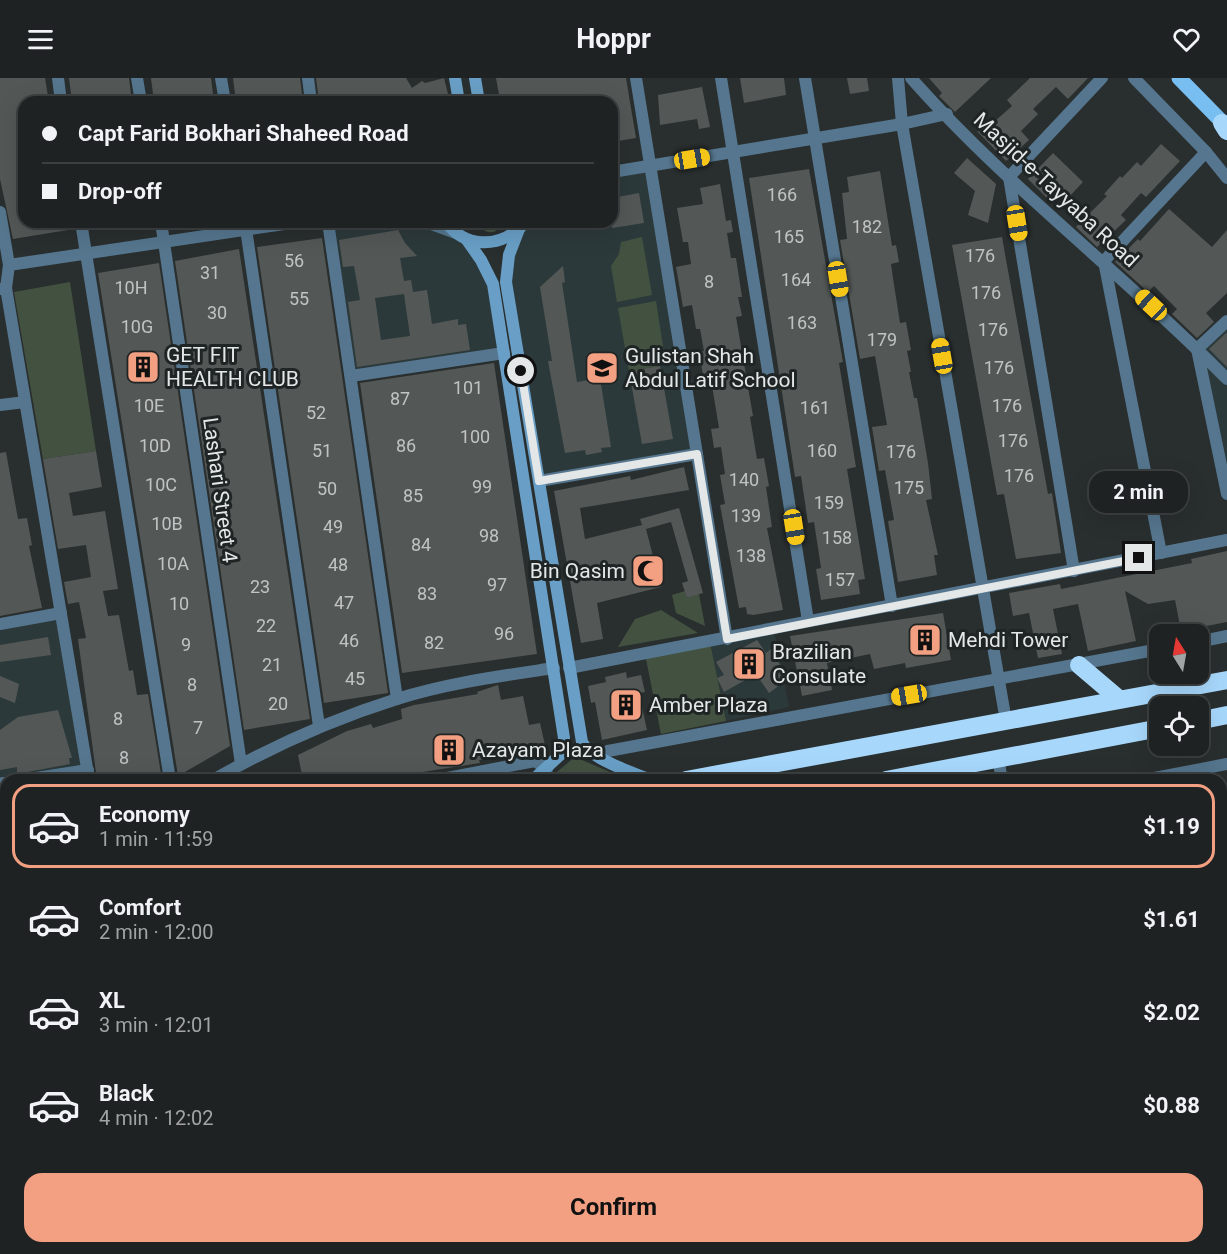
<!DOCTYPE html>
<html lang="en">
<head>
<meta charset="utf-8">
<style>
  :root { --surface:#1f2222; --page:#272a2a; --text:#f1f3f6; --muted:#a1a4a5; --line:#3c3f40; --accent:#f39f82 }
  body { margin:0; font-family:Roboto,sans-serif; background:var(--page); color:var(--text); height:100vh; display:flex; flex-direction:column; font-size:22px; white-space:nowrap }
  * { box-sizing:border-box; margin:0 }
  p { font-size:20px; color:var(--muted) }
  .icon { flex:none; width:33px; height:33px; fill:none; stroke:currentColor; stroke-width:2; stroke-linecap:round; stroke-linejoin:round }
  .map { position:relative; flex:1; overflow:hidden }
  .panel { position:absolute; left:0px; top:696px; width:1227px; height:480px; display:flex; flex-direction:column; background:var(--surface); border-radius:18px 18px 0 0; box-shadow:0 6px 24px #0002,0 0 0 2px var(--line) }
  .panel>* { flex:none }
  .guide { position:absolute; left:18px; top:18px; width:600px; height:132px; border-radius:18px; box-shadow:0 6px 24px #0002,0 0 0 2px var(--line); display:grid; align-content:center; height:132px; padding:0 24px; background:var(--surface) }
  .needle { width:39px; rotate:349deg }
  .controls { position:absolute; left:1149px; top:546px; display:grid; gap:12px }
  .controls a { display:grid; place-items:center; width:60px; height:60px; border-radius:12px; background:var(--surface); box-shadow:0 6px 24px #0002,0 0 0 2px var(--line); font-size:30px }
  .end { position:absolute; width:27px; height:27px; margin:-14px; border:8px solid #e4e7e7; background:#111; box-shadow:0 0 0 3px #111 }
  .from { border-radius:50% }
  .bubble { position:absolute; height:42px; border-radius:18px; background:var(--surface); box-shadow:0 6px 24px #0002,0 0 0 2px var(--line); font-size:20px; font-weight:700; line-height:42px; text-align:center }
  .car { position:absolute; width:18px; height:36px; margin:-18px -9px; border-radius:8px; box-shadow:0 0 4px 2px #0007; background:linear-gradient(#f5c518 24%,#345 0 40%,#f5c518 0 76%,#345 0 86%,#f5c518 0) }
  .guide b { display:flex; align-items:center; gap:21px; height:57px; font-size:22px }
  .guide b+b { border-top:2px solid var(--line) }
  .guide i { width:15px; height:15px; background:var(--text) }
  ul { padding:10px 0 0; list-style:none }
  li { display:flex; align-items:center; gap:18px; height:84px; margin:0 12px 9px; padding:0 12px; border:3px solid transparent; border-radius:18px }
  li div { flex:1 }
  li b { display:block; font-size:22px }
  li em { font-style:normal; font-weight:700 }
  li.selected { border-color:var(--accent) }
  li>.icon { width:54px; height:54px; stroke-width:1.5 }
  .button { display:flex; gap:12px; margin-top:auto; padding:12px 24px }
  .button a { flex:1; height:69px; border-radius:18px; background:var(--accent); color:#111; font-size:24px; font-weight:700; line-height:69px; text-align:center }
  header { display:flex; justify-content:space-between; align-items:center; height:78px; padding:0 24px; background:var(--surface); font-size:27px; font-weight:700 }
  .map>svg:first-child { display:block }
  .built { fill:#2c393b }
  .green { fill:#435240 }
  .building { fill:#535856; fill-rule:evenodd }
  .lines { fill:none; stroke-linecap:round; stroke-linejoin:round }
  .street { stroke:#55768e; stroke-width:12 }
  .secondary { stroke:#699fc6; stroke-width:12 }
  .primary { stroke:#78bef1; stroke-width:15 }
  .highway { stroke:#a7d8fc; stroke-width:18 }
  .route { stroke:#e4e7e7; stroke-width:8 }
  .labels { text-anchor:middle; stroke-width:6; stroke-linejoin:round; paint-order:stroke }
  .number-label { font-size:18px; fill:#c0c3c3 }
  .street-label { font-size:21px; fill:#e4e7e7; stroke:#1f2424 }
  .poi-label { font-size:21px; fill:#e4e7e7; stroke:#1f2424; text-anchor:start }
</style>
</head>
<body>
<header><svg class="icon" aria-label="menu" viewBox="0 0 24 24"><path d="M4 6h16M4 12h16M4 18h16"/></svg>Hoppr<svg class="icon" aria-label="heart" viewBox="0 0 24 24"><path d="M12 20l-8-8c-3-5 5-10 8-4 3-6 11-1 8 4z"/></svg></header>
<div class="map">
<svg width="1227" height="1176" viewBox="0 0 1227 1176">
  <rect width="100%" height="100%" fill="#292e2e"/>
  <g class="built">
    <polygon points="651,88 697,376 539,403 506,204 519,151 524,144 612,144 612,95"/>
    <polygon points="328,144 446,144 481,182 504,275 351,298"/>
    <polygon points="1227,243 1227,416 1197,271"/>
    <polygon points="61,535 88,692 6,702 0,705 0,546"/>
    <polygon points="774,551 789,629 726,643 710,564"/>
  </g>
  <g class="green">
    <path d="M474,144H503C495,160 484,155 474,144Z"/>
    <polygon points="642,159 652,217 617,224 611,188 619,176 621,164"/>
    <polygon points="70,204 96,373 43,381 14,214"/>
    <polygon points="656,223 663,268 656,270 660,288 629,293 618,230"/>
    <polygon points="685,513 687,520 699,516 705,548 676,535 672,517"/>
    <polygon points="661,532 698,555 618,569 635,541"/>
    <polygon points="710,564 726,643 661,656 645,576"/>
    <polygon points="575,679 610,694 571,702 547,702"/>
  </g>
  <g class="building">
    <polygon points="0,0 45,0 49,24 24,24 24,144 73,144 74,151 13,161 0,101"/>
    <polygon points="69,0 129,0 132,24 72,24"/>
    <polygon points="151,0 211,0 214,24 154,24"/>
    <polygon points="233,0 300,0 303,24 236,24"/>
    <polygon points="316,0 406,0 412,10 422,3 425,5 444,0 450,24 319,24"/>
    <polygon points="496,0 626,0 636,60 612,64 612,24 511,24 500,22"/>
    <polygon points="740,0 784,0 786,17 744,25"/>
    <polygon points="847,0 867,0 869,13 850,16"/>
    <polygon points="929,0 991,0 955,34 939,18 942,15"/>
    <polygon points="1030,0 1088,0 1068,21 1056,9 1033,31 1038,36 1021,53 1029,62 1006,83 977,53 991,40 994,44 1012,28 1007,22"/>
    <polygon points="702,9 710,49 699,51 697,41 660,47 658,17"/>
    <polygon points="1161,66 1180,83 1146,119 1141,115 1121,137 1126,142 1097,169 1076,149 1107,118 1104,116 1120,98 1122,100 1137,84 1141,88"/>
    <polygon points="1053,75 1083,104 1069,119 1060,108 1048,121 1028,101"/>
    <polygon points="967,80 996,106 988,145 968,137 975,113 954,95"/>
    <polygon points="809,91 843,284 839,285 856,389 847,391 865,501 858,502 860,516 821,522 816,491 821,490 814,444 808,445 801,398 795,399 749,100"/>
    <polygon points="880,93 892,168 896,167 899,184 891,186 893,200 900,245 906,244 911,272 907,273 911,294 909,294 914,320 917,320 928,385 932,421 926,422 938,477 934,477 937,497 898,504 888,443 894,442 885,392 879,393 872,349 887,347 875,278 860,281 840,162 847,161 842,115 849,114 847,99"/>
    <polygon points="720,106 726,143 731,142 733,154 727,155 731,180 736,180 742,219 738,219 742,238 736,239 753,338 750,339 757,381 764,380 769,408 766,409 772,449 767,450 783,532 753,537 747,536 746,529 739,530 720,427 725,426 720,397 725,396 721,369 714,370 711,351 719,350 712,308 705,309 699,274 704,273 700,251 696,251 692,227 683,229 676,189 691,186 688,164 683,164 677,130 703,126 700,110"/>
    <polygon points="639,115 644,145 612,150 612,120"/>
    <polygon points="1169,131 1212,169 1227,152 1227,215 1206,235 1214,244 1197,260 1172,236 1177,231 1154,208 1148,214 1115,184 1138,161 1140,163"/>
    <path d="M398,152L405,165L417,178L400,180L404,203L411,202L413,214L427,212L432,246L458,241V247L466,246L470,272L357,289L348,224L360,222L354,188L343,189L339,162ZM404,216L410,258L381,262L375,220Z"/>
    <polygon points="1002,159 1048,416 1052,415 1061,475 1016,481 1004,416 997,417 952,167"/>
    <polygon points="322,160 388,615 324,625 257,169"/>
    <polygon points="239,171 310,641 244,652 175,183"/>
    <polygon points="159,185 230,668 178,698 98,195"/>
    <polygon points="563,188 565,204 562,205 577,304 600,300 611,369 601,370 602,374 586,377 585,372 565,375 548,283 552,283 540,209"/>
    <polygon points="1226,255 1227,256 1227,289 1209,271"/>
    <polygon points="494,285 537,576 402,595 360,305"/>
    <polygon points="660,288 673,361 642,366 629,293"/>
    <polygon points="96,373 102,409 69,415 73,438 105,433 118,511 103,513 108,538 119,537 129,593 133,592 137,617 148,616 162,702 97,702 78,561 86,560 79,524 68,526 64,504 91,499 86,467 58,471 43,381"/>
    <polygon points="6,374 18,441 27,440 32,467 29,468 42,530 0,538 0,375"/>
    <polygon points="684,389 689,412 580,430 585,461 642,447 640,441 679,430 703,515 687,520 682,505 688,503 671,444 646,451 661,509 597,525 603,561 581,565 554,413 630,398 631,402"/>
    <polygon points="1227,473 1227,544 1181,553 1175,522 1148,526 1125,513 1136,563 1088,573 1078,526 1053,531 1062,576 1038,580 1029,535 1013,538 1009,515 1060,506 1061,511 1192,485 1191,481"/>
    <polygon points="943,535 951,582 906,590 905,585 874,591 870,576 827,585 832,612 802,618 790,558"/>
    <polygon points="48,559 51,577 0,584 0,567"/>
    <polygon points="757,562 766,575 771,571 788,601 769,615 756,596 724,614 717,600 724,597 716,584"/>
    <polygon points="626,594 627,600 641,597 645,614 639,615 647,652 602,662 595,624 591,625 588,608 606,604 605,599"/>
    <polygon points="0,598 19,606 15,625 0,619"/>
    <polygon points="498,607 501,622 523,618 529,647 540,645 545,667 492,674 493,680 479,682 480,685 416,695 417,700 406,702 303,702 298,677 347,653 371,646 373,650 402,641 401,631 414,627 478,616 477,614"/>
    <polygon points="58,632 72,680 69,680 70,686 17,696 17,689 0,692 0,652 18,639"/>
  </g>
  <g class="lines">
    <g class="street">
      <polyline points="58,0 61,24"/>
      <polyline points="137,0 141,24"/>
      <polyline points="221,0 225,24"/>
      <polyline points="308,0 311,24"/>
      <polyline points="636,0 727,561"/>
      <polyline points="721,0 808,543"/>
      <polyline points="805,0 892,528"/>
      <polyline points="898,0 902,46 1006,643"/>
      <path d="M911,0C1007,109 1125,197 1227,301"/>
      <polyline points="1134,0 1206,74 1227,100"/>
      <polyline points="612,94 902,46 947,36"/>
      <polyline points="0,134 9,187"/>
      <polyline points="81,144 170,702"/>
      <polyline points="161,144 241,686"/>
      <polyline points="245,144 319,648"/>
      <polyline points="328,144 397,621"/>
      <polyline points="426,144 456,155"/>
      <polyline points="6,210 89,702"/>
      <polyline points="0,211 6,210 9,187 298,144"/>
      <polyline points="1227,243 1197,271 1227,416"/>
      <polyline points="351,298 504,275"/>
      <polyline points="0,327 25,324"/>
      <polyline points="539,403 697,376"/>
      <polyline points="1161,475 1104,183 1206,74"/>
      <polyline points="1074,493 1009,99 1102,0"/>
      <polyline points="0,546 61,535"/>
      <polyline points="1198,564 1227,558"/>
      <polyline points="569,590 1227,462"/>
      <polyline points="599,679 608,673 1160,571"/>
      <polyline points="998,680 1002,702"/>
      <polyline points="23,702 88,692"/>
      <path d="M213,702C271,669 333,641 397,621C448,605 501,598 554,590"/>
      <polyline points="437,702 535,683 547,691"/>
      <polyline points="1144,702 1227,686"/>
      <polyline points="3,705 6,725"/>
      <polyline points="1221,784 1227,783"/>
      <polyline points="0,946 6,943"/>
      <polyline points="1221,968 1227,1012"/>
      <polyline points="655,1170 656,1176"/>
      <polyline points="748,1170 749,1176"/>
      <polyline points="830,1170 831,1176"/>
      <polyline points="915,1170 916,1176"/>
      <polyline points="1082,1170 1083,1176"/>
    </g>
    <g class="secondary">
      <polyline points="455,0 459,24"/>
      <polyline points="475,0 479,24"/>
      <path d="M446,144C465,170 497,170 520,150"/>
      <path d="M519,151L509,177L506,204L582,664C590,681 634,695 651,702"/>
      <polyline points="467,162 481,182 493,206 564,660 561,676 533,702"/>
    </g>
    <polyline class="primary" points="1179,0 1227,49"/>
    <g class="highway">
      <polyline points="1222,45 1227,53"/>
      <polyline points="1079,587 1119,621"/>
      <polyline points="1198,643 1227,637"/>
      <polyline points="686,702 1227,602"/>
      <polyline points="886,702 1160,650"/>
      <polyline points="0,963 6,961"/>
      <polyline points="0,994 6,990"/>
      <polyline points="0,1043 6,1039"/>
    </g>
  </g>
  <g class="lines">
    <polyline class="route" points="521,293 539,403 697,376 727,561 1139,480"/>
  </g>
  <defs>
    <g id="building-square" transform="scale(1.725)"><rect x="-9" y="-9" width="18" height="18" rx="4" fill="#f39f82" stroke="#1f2424"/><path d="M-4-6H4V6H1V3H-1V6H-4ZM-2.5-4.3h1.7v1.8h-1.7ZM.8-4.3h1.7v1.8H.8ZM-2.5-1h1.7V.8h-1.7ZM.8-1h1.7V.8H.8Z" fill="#111"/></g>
    <g id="school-square" transform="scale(1.725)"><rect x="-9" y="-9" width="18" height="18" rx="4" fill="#f39f82" stroke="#1f2424"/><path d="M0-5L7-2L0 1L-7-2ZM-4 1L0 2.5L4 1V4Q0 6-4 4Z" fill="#111"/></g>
    <g id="mosque-square" transform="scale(1.725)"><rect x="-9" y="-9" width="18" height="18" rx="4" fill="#f39f82" stroke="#1f2424"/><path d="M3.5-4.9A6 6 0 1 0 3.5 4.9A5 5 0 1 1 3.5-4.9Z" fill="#111"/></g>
  </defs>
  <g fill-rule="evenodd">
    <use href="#building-square" x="143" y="289"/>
    <use href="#school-square" x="602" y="290"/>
    <use href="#mosque-square" x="648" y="493"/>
    <use href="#building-square" x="925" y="562"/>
    <use href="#building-square" x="749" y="586"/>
    <use href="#building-square" x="626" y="627"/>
    <use href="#building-square" x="449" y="672"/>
  </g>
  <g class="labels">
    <g class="number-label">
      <text x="782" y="123">166</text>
      <text x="867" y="155">182</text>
      <text x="789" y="165">165</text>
      <text x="980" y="184">176</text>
      <text x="294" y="189">56</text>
      <text x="210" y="201">31</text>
      <text x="796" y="208">164</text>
      <text x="709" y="210">8</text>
      <text x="131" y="216">10H</text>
      <text x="986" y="221">176</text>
      <text x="299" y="227">55</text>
      <text x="217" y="241">30</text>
      <text x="802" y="251">163</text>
      <text x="137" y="255">10G</text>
      <text x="993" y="258">176</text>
      <text x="882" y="268">179</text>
      <text x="999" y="296">176</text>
      <text x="468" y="316">101</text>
      <text x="400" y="327">87</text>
      <text x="149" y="334">10E</text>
      <text x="1007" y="334">176</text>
      <text x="815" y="336">161</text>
      <text x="316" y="341">52</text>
      <text x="475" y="365">100</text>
      <text x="1013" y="369">176</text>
      <text x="155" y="374">10D</text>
      <text x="406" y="374">86</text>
      <text x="322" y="379">51</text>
      <text x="822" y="379">160</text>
      <text x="901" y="380">176</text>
      <text x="1019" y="404">176</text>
      <text x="744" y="408">140</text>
      <text x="161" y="413">10C</text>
      <text x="482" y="415">99</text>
      <text x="909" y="416">175</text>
      <text x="327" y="417">50</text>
      <text x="413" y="424">85</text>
      <text x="829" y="431">159</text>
      <text x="746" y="444">139</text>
      <text x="167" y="452">10B</text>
      <text x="333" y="455">49</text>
      <text x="489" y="464">98</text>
      <text x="837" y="466">158</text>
      <text x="421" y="473">84</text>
      <text x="751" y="484">138</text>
      <text x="173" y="492">10A</text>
      <text x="338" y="493">48</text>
      <text x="840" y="508">157</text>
      <text x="497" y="513">97</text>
      <text x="260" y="515">23</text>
      <text x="427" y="522">83</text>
      <text x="344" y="531">47</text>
      <text x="179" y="532">10</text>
      <text x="266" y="554">22</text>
      <text x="504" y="562">96</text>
      <text x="349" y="569">46</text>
      <text x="434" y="571">82</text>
      <text x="186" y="573">9</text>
      <text x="272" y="593">21</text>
      <text x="355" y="607">45</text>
      <text x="192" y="613">8</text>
      <text x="278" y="632">20</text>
      <text x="118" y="647">8</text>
      <text x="198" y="656">7</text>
      <text x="124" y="686">8</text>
    </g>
    <g class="street-label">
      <text transform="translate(1056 112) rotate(43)" y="7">Masjid-e-Tayyaba Road</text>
      <text transform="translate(220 412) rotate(82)" y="7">Lashari Street 4</text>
    </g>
    <g class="poi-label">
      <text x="166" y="284">GET FIT<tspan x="166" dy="24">HEALTH CLUB</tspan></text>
      <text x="625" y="285">Gulistan Shah<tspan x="625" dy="24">Abdul Latif School</tspan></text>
      <text x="625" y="500" text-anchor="end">Bin Qasim</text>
      <text x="948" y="569">Mehdi Tower</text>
      <text x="772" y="581">Brazilian<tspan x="772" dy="24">Consulate</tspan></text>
      <text x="649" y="634">Amber Plaza</text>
      <text x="472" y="679">Azayam Plaza</text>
    </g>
  </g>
</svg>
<div class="controls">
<a><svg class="needle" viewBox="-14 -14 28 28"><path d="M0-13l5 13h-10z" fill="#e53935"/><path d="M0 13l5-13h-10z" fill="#a1a4a5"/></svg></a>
<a><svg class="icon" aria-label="locate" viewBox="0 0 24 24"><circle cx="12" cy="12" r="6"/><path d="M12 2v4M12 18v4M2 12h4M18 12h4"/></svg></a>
</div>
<i class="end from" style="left:521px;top:293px"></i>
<i class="end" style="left:1139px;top:480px"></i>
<div class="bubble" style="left:1089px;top:393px;width:99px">2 min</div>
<i class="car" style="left:692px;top:81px;rotate:81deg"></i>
<i class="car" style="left:1017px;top:145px;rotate:171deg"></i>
<i class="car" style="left:838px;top:201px;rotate:171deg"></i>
<i class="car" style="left:1151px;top:227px;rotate:313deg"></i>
<i class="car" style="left:942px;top:278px;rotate:350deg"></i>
<i class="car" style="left:794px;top:449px;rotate:171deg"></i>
<i class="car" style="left:909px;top:617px;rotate:260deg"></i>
<div class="guide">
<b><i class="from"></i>Capt Farid Bokhari Shaheed Road</b>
<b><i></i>Drop-off</b>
</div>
<section class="panel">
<ul>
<li class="selected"><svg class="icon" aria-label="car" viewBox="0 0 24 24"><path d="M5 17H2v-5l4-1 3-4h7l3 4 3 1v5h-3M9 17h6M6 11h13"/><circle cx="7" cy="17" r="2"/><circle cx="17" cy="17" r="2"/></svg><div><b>Economy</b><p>1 min · 11:59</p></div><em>$1.19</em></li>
<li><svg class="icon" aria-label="car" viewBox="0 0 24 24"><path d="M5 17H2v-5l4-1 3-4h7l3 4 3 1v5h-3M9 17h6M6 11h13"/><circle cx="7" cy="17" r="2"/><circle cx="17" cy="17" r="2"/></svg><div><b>Comfort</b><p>2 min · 12:00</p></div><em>$1.61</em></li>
<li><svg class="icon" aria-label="car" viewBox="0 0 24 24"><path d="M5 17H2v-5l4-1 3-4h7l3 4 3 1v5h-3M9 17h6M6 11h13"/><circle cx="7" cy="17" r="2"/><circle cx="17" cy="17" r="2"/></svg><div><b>XL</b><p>3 min · 12:01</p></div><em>$2.02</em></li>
<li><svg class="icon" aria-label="car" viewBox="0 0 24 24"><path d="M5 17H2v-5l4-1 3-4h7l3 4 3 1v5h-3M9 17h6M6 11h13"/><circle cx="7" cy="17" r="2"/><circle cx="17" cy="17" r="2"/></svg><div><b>Black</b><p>4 min · 12:02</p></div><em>$0.88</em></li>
</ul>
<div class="button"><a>Confirm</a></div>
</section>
</div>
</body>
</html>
